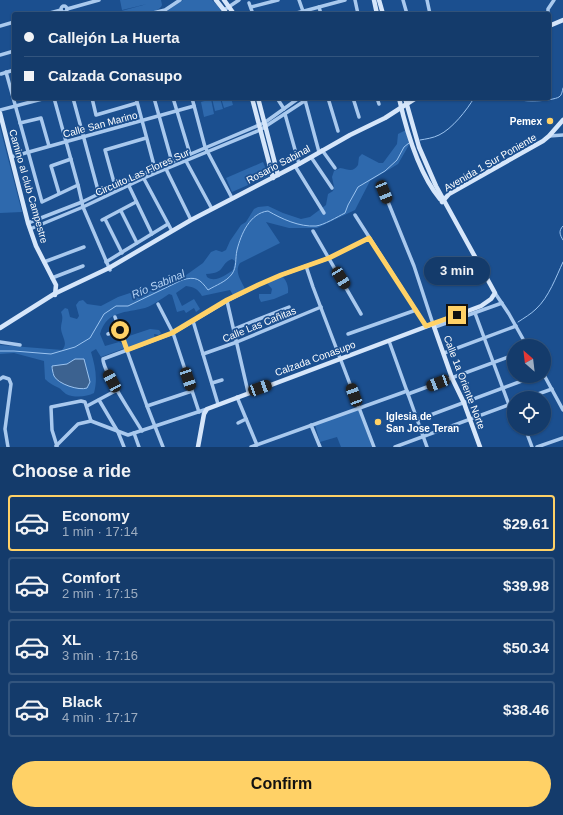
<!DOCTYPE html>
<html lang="en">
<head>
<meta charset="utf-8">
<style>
  :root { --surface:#143b6b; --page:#214673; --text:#f1f3f6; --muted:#9dadc1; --line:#33557e; --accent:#ffd166 }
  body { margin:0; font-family:Helvetica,sans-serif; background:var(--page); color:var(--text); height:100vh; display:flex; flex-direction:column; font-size:15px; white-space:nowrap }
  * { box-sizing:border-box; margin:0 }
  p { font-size:13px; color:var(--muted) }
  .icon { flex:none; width:22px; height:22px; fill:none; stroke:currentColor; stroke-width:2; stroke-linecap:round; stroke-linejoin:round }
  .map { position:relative; height:447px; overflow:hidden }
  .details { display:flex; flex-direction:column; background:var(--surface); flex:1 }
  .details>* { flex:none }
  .banner { position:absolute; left:12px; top:12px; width:539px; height:88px; border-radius:4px; box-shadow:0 1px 3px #0004,0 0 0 1px var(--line); display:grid; align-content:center; height:88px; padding:0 12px; background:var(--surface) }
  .needle { width:26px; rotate:332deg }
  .tools { position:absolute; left:507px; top:339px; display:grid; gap:8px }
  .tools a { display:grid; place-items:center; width:44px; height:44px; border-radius:50%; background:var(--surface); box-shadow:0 1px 3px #0004,0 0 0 1px var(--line); font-size:20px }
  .end { position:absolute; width:18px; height:18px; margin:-9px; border:5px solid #ffd166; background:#111; box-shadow:0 0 0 2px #111 }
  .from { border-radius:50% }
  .bubble { position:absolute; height:28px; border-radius:14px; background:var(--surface); box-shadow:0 1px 3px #0004,0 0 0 1px var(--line); font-size:13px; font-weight:600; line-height:28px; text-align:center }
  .car { position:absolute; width:12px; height:24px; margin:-12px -6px; border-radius:5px; box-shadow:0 0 3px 1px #0007; background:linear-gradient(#222 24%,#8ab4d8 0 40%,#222 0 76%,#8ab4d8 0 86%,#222 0) }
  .banner b { display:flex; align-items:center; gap:14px; height:38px; font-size:15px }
  .banner b+b { border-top:1px solid var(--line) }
  .banner i { width:10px; height:10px; background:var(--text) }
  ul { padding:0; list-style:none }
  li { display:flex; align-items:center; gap:12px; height:56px; margin:0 8px 6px; padding:0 4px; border:2px solid var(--line); border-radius:4px }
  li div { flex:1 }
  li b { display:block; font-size:15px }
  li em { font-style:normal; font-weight:600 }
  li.selected { border-color:var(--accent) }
  li>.icon { width:36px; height:36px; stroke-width:1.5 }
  h2 { padding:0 12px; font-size:18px; line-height:48px }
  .cta { display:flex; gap:8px; margin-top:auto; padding:8px 12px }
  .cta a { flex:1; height:46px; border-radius:24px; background:var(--accent); color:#111; font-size:16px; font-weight:600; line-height:46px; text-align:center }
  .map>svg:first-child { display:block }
  .green { fill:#2e69ad; fill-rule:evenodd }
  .water { fill:#3c6290; stroke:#9cc4f0 }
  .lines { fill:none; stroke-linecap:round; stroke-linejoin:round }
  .stream { stroke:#9cc4f0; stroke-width:1 }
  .street { stroke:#a9c9ee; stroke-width:3.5 }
  .secondary { stroke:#d6e6fa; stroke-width:4.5 }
  .route { stroke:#ffd166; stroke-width:5 }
  .poi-dot { fill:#ffd166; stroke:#1b4f8f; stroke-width:1.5 }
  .labels { text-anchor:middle; stroke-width:3.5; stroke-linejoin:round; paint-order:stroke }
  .poi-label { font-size:10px; font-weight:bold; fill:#fff; stroke:#1b4f8f; text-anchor:end }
  .street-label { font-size:10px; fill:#fff; stroke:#1b4f8f }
  .water-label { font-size:11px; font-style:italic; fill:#b5d3f5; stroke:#1b4f8f }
</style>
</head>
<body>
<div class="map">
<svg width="563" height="447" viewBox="0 0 563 447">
  <rect width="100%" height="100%" fill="#1b4f8f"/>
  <g class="green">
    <path d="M120,0H161L162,5C157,17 126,14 115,14L114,13L147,4L122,10Z"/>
    <polygon points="183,0 212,0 217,5 223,14 166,14 167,11"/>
    <polygon points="212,98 220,98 223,109 215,111"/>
    <polygon points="221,98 231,98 233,105 224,108"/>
    <polygon points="211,99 214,114 204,117 201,102"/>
    <polygon points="0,127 3,139 22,212 0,213"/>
    <path d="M406,130L409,145L398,164L370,181L355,210L317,228H289L266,222L280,243L240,263C234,272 241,280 245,289L233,295L230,290L202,296C198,289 194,287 186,286L176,293L182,306L194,299L200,309L196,312L194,308L186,313L184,310L177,312L172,295L169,294C161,299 154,305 145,308C126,313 107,310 100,334L105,346L119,342L124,345L125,348L101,357L96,349L91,352C95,366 98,378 94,393C87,397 74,398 66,394C63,392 61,389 59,388C53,385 49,383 45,379L44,361L14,353L0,354V345L62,350C69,343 61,336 61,328C61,322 64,319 61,312L65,308L68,309L70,317L77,319L79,316L76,305L79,301L83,300L87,304L101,306L118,297L130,293L134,296L140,295L182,278L203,263L211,252L216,250L222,252L226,250L230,241L241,225L246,222L254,209L258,207L268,206L283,213L301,219L310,217L326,205L328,194L333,191L334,187L332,177L334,171L340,168C348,169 353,173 358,165L359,157L362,154L379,163H383L397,144L398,134ZM232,259L235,261L233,270C226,275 215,283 207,277L206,274C227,273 219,264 232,259Z"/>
    <polygon points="263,162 269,176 232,192 226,178"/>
    <path d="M281,276C286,278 289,287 288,293L274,299L261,302L259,298V294H271L272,289L267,283Z"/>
    <polygon points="150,329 159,330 161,333 159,335 154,334 155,338 128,348 123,335 129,336"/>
    <polygon points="358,409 372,447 341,447 337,437 320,442 315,425"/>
  </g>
  <path class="water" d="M75,359H84L90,382L87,388C79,391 58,384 54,376C53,373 52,369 52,366L67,364Z"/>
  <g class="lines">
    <g class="stream">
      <path d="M515,98C521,103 552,101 559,97C562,95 562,92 563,88"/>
      <path d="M420,140C426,139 433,138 439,135C452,129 467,110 474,98"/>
      <path d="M563,226C558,231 560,235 563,240"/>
      <path d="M518,322C524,318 531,314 536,309C549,297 556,277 563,262"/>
      <path d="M0,351H14L51,354L75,347L90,338L104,314L116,306H128L182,280C196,276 200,279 208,290C216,285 226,282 232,274C237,267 235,259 237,250C241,234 250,213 268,211C282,219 299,227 316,226C324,225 337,217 345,213L348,205L358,187L385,171L397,160L404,147L409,143"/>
    </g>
    <g class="street">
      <polyline points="299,0 304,14"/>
      <polyline points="355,0 358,14"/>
      <polyline points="403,0 407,14"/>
      <polyline points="427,0 430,14"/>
      <polyline points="249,3 253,14"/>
      <circle cx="64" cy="9" r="3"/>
      <polyline points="251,7 278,0"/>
      <polyline points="319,7 321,14"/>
      <polyline points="67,9 99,0"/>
      <polyline points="224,10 239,0"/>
      <polyline points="46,14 61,10"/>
      <polyline points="149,14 165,10 180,0"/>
      <polyline points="293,14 345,0"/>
      <polyline points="548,14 548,9 554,0"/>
      <polyline points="549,19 551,25"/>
      <polyline points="0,26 14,22"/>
      <polyline points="0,55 14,51"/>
      <polyline points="6,72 42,202 78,185"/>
      <polyline points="1,74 14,70"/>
      <polyline points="54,98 78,185 83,207 110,270"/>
      <polyline points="73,98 99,194"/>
      <polyline points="92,98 96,115 137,103"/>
      <polyline points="136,98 155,169"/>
      <polyline points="154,98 172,162"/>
      <polyline points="173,98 190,154"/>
      <polyline points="192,98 205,147 232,198"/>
      <polyline points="277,98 284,109"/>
      <polyline points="328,98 338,131"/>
      <polyline points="353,98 359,117"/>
      <polyline points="377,98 379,104"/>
      <polyline points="305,100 319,152"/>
      <polyline points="0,110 46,98"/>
      <polyline points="285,114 299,164"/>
      <polyline points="20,123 41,118 49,146"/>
      <polyline points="549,136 563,135"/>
      <polyline points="322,150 335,168"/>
      <polyline points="11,157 194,106"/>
      <polyline points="311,157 332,188"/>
      <polyline points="186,161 212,209"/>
      <polyline points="295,166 324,213"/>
      <polyline points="166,169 191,220"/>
      <polyline points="143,177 172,231"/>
      <polyline points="115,186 105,150 146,138"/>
      <polyline points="129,186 152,234"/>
      <polyline points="384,192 414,266 433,324"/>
      <polyline points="59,193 51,166 71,159"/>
      <polyline points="121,211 137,243"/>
      <polyline points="355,215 426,326"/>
      <polyline points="105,219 122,253"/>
      <polyline points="102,220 136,202"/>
      <polyline points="28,223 82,202 115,186 264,123 299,98"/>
      <polyline points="30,229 83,207 144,178 260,130 309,98"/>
      <polyline points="313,231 361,314"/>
      <polyline points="44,262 84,247"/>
      <polyline points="106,262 168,224"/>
      <polyline points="306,266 313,287 374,447"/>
      <polyline points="52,278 83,266"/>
      <polyline points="495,293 509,314 527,346"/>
      <polyline points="227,301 248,392"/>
      <polyline points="158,304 173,333 199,412"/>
      <polyline points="475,313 509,405"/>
      <polyline points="115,317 147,406 163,447"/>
      <polyline points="193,321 218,404"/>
      <polyline points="435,327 502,303"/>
      <polyline points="234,329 289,307"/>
      <polyline points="108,334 120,330"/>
      <polyline points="348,334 416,310"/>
      <polyline points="389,341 427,447"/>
      <polyline points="0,342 20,345"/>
      <polyline points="444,353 516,326"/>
      <polyline points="203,354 237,342 321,307"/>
      <polyline points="544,375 563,410"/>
      <polyline points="0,379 3,377 9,379 11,384 5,429 8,447"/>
      <polyline points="212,383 222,380"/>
      <polyline points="408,394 514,355"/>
      <polyline points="237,397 257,445"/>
      <polyline points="527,398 552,389"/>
      <polyline points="99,400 118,432 124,447"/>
      <polyline points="87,406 117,390"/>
      <polyline points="147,406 192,391"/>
      <polyline points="417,420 535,376"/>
      <polyline points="91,421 128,435 207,409"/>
      <polyline points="238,423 246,419"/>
      <polyline points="311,425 320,447"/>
      <polyline points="525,428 532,447"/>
      <path d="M142,431C134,417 103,372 103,359L173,333L227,301L258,285L281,275L329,258L369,238"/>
      <polyline points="134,433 139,447"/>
      <polyline points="56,446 78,424 91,421"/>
      <polyline points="57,446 52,430 51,407 81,401 85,402 91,421"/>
      <polyline points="251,447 407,391"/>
      <polyline points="395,447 514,403"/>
      <polyline points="537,447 563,438"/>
    </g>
    <g class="secondary">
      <polyline points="216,0 227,14"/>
      <polyline points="224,0 234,14"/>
      <polyline points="374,0 377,14"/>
      <polyline points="379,0 383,14"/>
      <polyline points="549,26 563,20"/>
      <polyline points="252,98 273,178"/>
      <polyline points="258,98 278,175"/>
      <path d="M399,98C406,129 419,174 440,199"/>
      <polyline points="0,113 28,223 36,246 56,285 55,295"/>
      <polyline points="442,202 449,194 543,141 549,136 563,120"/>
      <polyline points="433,324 452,378 464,403 480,447"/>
      <polyline points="0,328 54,294 109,268 191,220 299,164 350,135 385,118 416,98"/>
      <polyline points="198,447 204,414 207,409 481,306 491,299 495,293 436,186 419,147 405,98"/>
    </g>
  </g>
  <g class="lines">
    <polyline class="route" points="120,330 127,350 172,333 227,300 258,285 281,275 329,258 369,238 426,326 457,315"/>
  </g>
  <g class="poi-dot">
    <circle cx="550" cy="121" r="4"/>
    <circle cx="378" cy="422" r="4"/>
  </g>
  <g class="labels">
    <g class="poi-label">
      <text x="542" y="125">Pemex</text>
      <text x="386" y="420" text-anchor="start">Iglesia de<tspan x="386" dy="12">San Jose Teran</tspan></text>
    </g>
    <g class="street-label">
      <text transform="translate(100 124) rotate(-15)" y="4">Calle San Marino</text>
      <text transform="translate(490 162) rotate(-30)" y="4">Avenida 1 Sur Poniente</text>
      <text transform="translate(278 164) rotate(-28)" y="4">Rosario Sabinal</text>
      <text transform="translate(142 172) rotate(-24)" y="4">Circuito Las Flores Sur</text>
      <text transform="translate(29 186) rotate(74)" y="4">Camino al club Campestre</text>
      <text transform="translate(259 324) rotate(-22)" y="4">Calle Las Cañitas</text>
      <text transform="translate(315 358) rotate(-20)" y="4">Calzada Conasupo</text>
      <text transform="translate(465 382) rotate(69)" y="4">Calle 1a Oriente Norte</text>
    </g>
    <g class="water-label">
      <text transform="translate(158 284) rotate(-23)" y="4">Río Sabinal</text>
    </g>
  </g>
</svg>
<div class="tools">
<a><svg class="needle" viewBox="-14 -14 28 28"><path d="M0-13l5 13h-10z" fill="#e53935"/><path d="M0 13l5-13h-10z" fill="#9dadc1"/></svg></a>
<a><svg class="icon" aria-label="locate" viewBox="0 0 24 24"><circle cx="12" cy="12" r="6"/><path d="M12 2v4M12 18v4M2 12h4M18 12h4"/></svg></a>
</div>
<i class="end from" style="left:120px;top:330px"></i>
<i class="end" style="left:457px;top:315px"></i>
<div class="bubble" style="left:424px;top:257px;width:66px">3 min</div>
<i class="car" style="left:384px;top:192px;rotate:158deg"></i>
<i class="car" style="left:341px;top:278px;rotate:148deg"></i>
<i class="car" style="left:188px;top:379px;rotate:161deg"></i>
<i class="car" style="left:112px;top:381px;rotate:332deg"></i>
<i class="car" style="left:438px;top:383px;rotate:249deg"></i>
<i class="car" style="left:260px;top:388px;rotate:70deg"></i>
<i class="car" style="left:354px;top:395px;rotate:340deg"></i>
<div class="banner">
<b><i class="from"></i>Callejón La Huerta</b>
<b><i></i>Calzada Conasupo</b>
</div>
</div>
<section class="details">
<h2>Choose a ride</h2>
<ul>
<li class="selected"><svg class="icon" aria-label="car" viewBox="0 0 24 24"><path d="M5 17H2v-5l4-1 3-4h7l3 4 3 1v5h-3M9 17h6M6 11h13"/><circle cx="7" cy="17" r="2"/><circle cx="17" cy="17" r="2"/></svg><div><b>Economy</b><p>1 min · 17:14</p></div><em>$29.61</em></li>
<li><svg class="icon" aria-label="car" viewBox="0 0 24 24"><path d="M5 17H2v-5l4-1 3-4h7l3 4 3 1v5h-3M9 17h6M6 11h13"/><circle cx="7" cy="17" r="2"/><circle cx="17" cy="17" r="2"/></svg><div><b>Comfort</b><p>2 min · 17:15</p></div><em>$39.98</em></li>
<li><svg class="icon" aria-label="car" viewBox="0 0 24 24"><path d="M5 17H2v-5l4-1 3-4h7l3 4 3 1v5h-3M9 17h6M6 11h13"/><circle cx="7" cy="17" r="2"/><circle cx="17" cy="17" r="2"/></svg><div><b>XL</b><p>3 min · 17:16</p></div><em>$50.34</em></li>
<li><svg class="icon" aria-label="car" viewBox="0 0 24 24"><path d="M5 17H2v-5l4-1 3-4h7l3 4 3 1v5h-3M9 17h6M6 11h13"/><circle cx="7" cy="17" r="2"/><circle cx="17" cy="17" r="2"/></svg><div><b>Black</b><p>4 min · 17:17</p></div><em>$38.46</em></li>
</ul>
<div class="cta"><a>Confirm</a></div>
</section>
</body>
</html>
